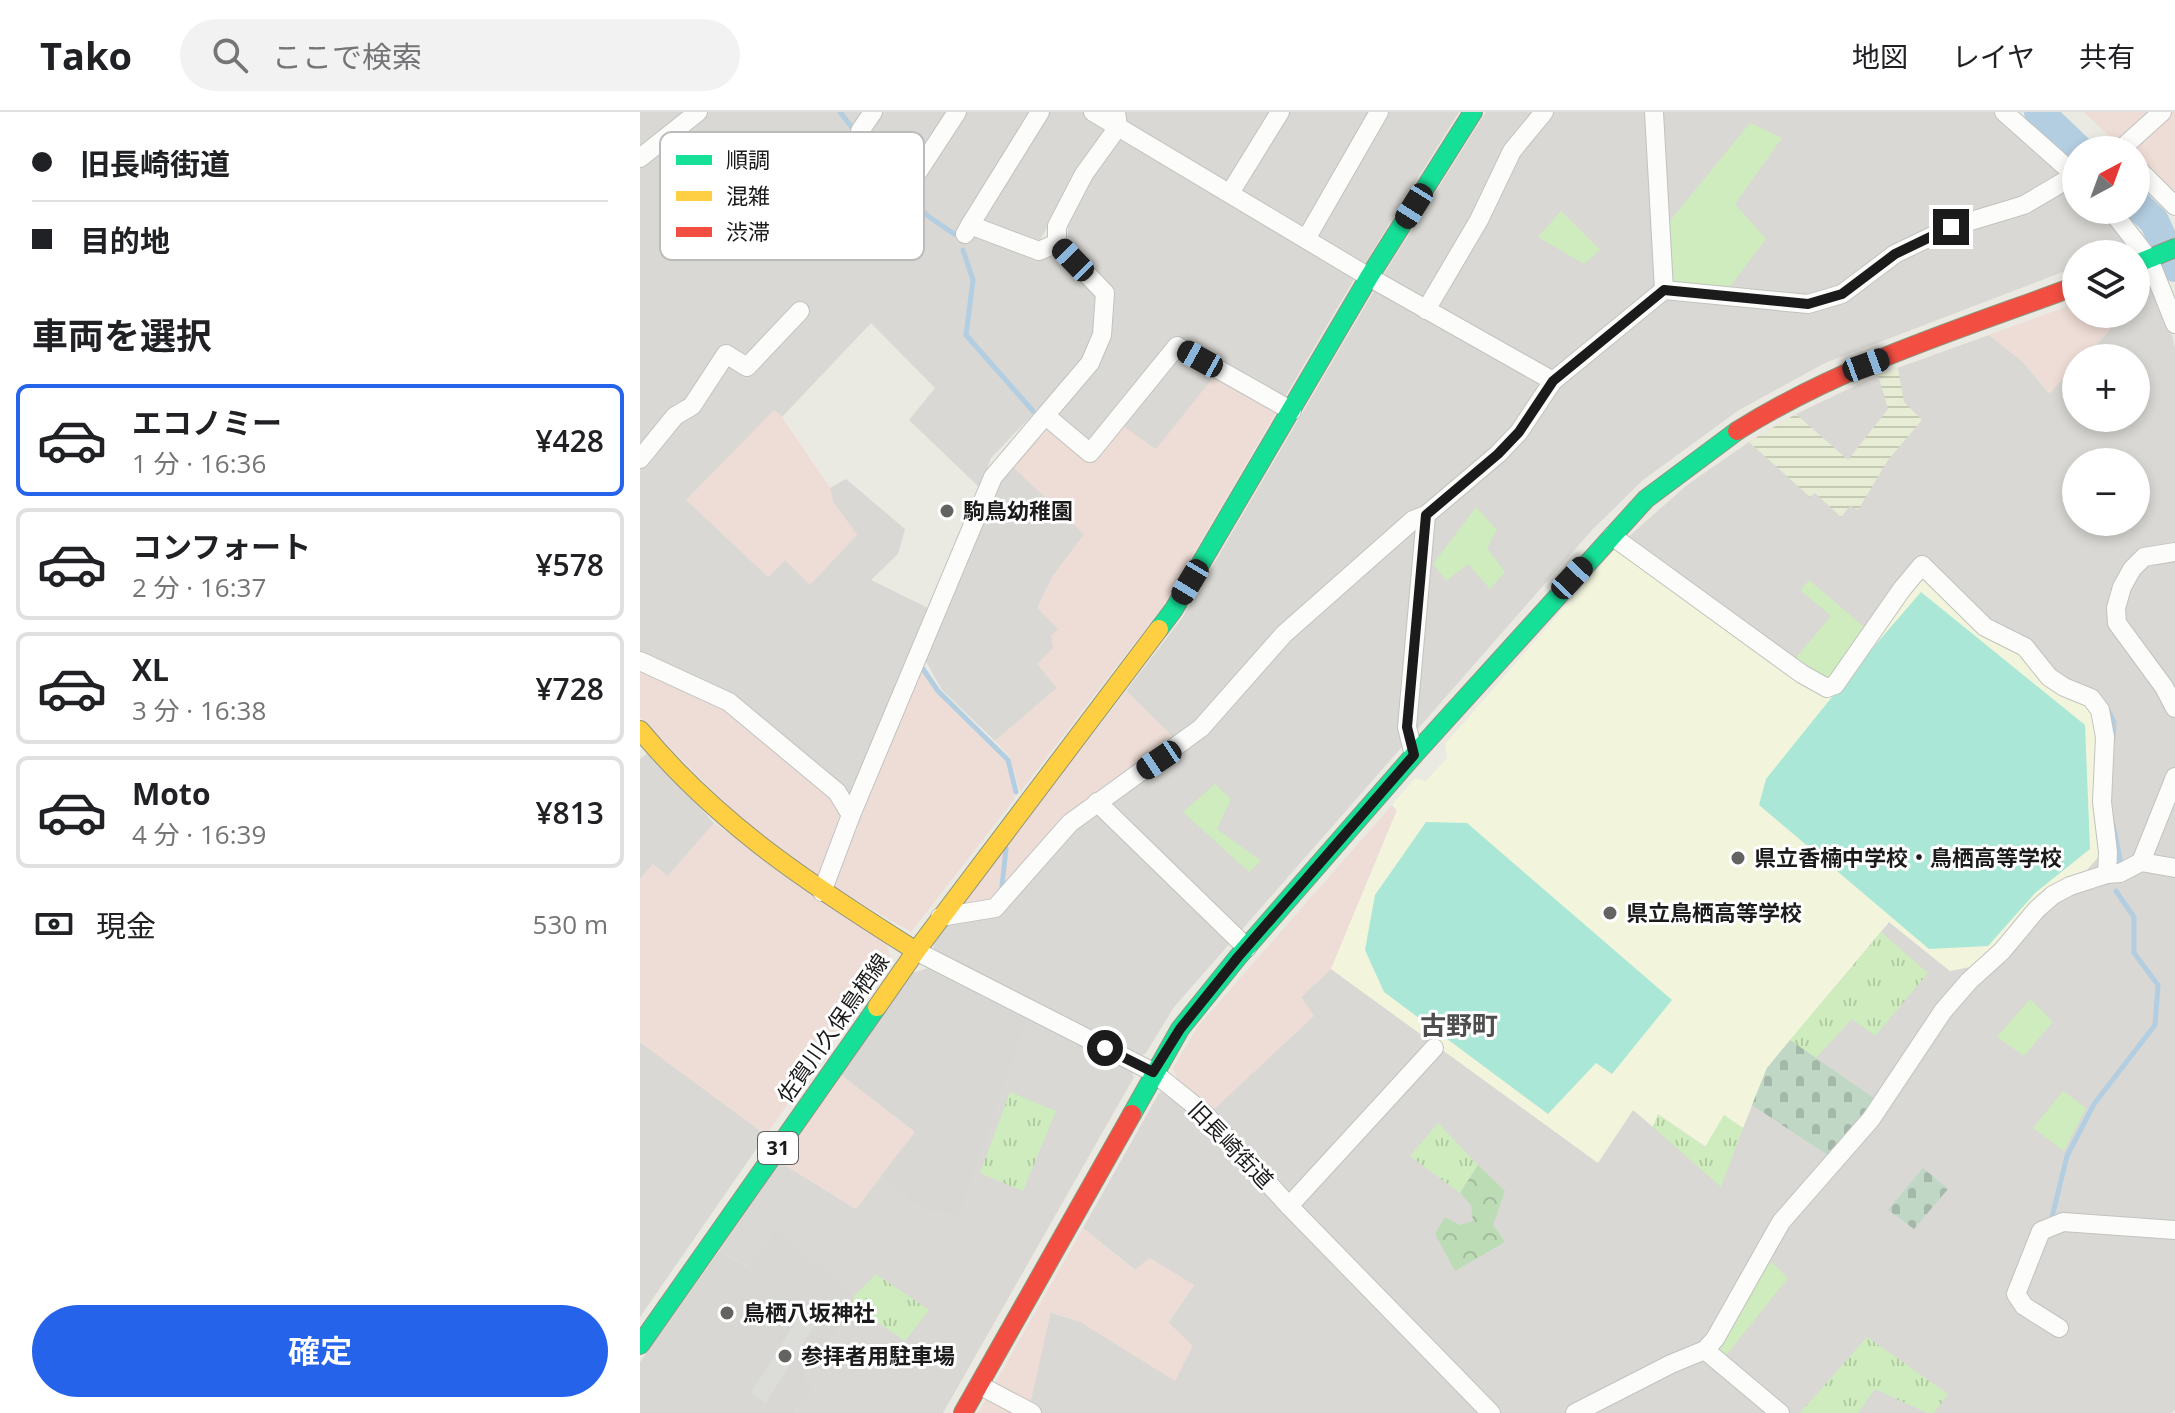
<!DOCTYPE html>
<html lang="ja">
<head>
<meta charset="utf-8">
<style>
  :root { --surface:#fff; --page:#f2f2f2; --text:#202124; --muted:#757577; --line:#e0e0e0; --accent:#2563eb }
  body { margin:0; font-family:"Open Sans","Noto Sans JP",sans-serif; background:var(--page); color:var(--text); height:100vh; display:flex; flex-direction:column; font-size:30px; white-space:nowrap }
  * { box-sizing:border-box; margin:0 }
  p { font-size:26px; color:var(--muted) }
  .icon { flex:none; width:44px; height:44px; fill:none; stroke:currentColor; stroke-width:2; stroke-linecap:round; stroke-linejoin:round }
  .map { position:relative; flex:1; overflow:hidden }
  .panel { display:flex; flex-direction:column; background:var(--surface); width:640px }
  .panel>* { flex:none }
  .banner { display:grid; align-content:center; height:176px; padding:0 32px; background:var(--surface) }
  .needle { width:52px; rotate:41deg }
  .controls { position:absolute; left:1422px; top:24px; display:grid; gap:16px }
  .controls a { display:grid; place-items:center; width:88px; height:88px; border-radius:50%; background:var(--surface); box-shadow:0 4px 12px #0003; font-size:40px }
  .end { position:absolute; width:36px; height:36px; margin:-18px; border:10px solid #1b1b1b; background:#fff; box-shadow:0 0 0 4px #fff }
  .from { border-radius:50% }
  .car { position:absolute; width:24px; height:48px; margin:-24px -12px; border-radius:10px; box-shadow:0 0 6px 2px #0007; background:linear-gradient(#222 24%,#8ab4d8 0 40%,#222 0 76%,#8ab4d8 0 86%,#222 0) }
  .banner b { display:flex; align-items:center; gap:28px; height:76px; font-size:30px }
  .banner b+b { border-top:2px solid var(--line) }
  .banner i { width:20px; height:20px; background:var(--text) }
  ul { padding:0; list-style:none }
  li { display:flex; align-items:center; gap:24px; height:112px; margin:0 16px 12px; padding:0 16px; border:4px solid var(--line); border-radius:12px }
  li div { flex:1 }
  li b { display:block; font-size:30px }
  li em { font-style:normal; font-weight:600 }
  li.active { border-color:var(--accent) }
  li>.icon { width:72px; height:72px; stroke-width:1.5 }
  h2 { padding:0 32px; font-size:36px; line-height:96px }
  .pay { display:flex; align-items:center; gap:20px; height:88px; padding:0 32px; font-size:30px }
  .pay p { margin-inline-start:auto }
  .cta { display:flex; gap:16px; margin-top:auto; padding:16px 32px }
  .cta a { flex:1; height:92px; border-radius:48px; background:var(--accent); color:#fff; font-size:32px; font-weight:600; line-height:92px; text-align:center }
  header { display:flex; align-items:center; gap:48px; box-sizing:border-box; height:112px; padding:0 40px; background:var(--surface); border-bottom:2px solid var(--line) }
  header strong { font-size:38px }
  nav { display:flex; gap:44px; margin-inline-start:auto; font-size:28px }
  .search { width:560px; height:72px; background:var(--page); display:flex; align-items:center; gap:20px; box-sizing:border-box; padding:0 28px; border-radius:44px; color:var(--muted); font-size:30px }
  main { display:flex; flex:1; min-height:0 }
  .map>svg:first-child { display:block }
  .residential { fill:#d9d8d4; fill-rule:evenodd }
  .commercial { fill:#eeddd6 }
  .education { fill:#f2f5dc }
  .religious { fill:#d8d7d4 }
  .farmland { fill:url(#farmland-rules) }
  .grass { fill:url(#grass-tufts) }
  .forest { fill:url(#forest-crowns) }
  .cemetery { fill:url(#cemetery-stones) }
  .garden { fill:#ceecbd }
  .pitch { fill:#aae7d7 }
  .parking { fill:#dcdcd9 }
  .lines { fill:none; stroke-linecap:round; stroke-linejoin:round }
  .stream { stroke:#b3cee1; stroke-width:5 }
  .river { stroke:#b3cee1; stroke-width:30 }
  .street-casing { stroke:#c2c2bf; stroke-width:20 }
  .fast-casing { stroke:#8e947b; stroke-width:20 }
  .slow-casing { stroke:#8e947b; stroke-width:20 }
  .jam-casing { stroke:#8e947b; stroke-width:20 }
  .street { stroke:#fcfcfb; stroke-width:18 }
  .fast { stroke:#16e098; stroke-width:18 }
  .slow { stroke:#ffcf43; stroke-width:18 }
  .jam { stroke:#f24e42; stroke-width:18 }
  .route { stroke:#1b1b1b; stroke-width:10 }
  .poi-dot { fill:#636361; stroke:#fff; stroke-width:3 }
  .labels { text-anchor:middle; stroke-width:6; stroke-linejoin:round; paint-order:stroke }
  .shield { fill:#fff; stroke:#5f5f5f; stroke-width:2 }
  .shield-label { font-size:20px; font-weight:bold; fill:#1b1b1b }
  .poi-label { font-size:22px; font-weight:bold; fill:#1b1b1b; stroke:#fff; text-anchor:start }
  .street-label { font-size:22px; fill:#1b1b1b; stroke:#fff }
  .quarter-label { font-size:26px; font-weight:bold; fill:#4e4e4e; stroke:#fff }
  .key { fill:#fff; stroke:#bbb; stroke-width:2 }
  .key-label { font-size:22px; fill:#1b1b1b }
</style>
</head>
<body>
<header>
<strong>Tako</strong>
<div class="search"><svg class="icon" aria-label="search" viewBox="0 0 24 24"><circle cx="10" cy="10" r="6"/><path d="M15 15l6 6"/></svg>ここで検索</div>
<nav><a>地図</a><a>レイヤ</a><a>共有</a></nav>
</header>
<main>
<section class="panel">
<div class="banner">
<b><i class="from"></i>旧長崎街道</b>
<b><i></i>目的地</b>
</div>
<h2>車両を選択</h2>
<ul>
<li class="active"><svg class="icon" aria-label="car" viewBox="0 0 24 24"><path d="M5 17H2v-5l4-1 3-4h7l3 4 3 1v5h-3M9 17h6M6 11h13"/><circle cx="7" cy="17" r="2"/><circle cx="17" cy="17" r="2"/></svg><div><b>エコノミー</b><p>1 分 · 16:36</p></div><em>¥428</em></li>
<li><svg class="icon" aria-label="car" viewBox="0 0 24 24"><path d="M5 17H2v-5l4-1 3-4h7l3 4 3 1v5h-3M9 17h6M6 11h13"/><circle cx="7" cy="17" r="2"/><circle cx="17" cy="17" r="2"/></svg><div><b>コンフォート</b><p>2 分 · 16:37</p></div><em>¥578</em></li>
<li><svg class="icon" aria-label="car" viewBox="0 0 24 24"><path d="M5 17H2v-5l4-1 3-4h7l3 4 3 1v5h-3M9 17h6M6 11h13"/><circle cx="7" cy="17" r="2"/><circle cx="17" cy="17" r="2"/></svg><div><b>XL</b><p>3 分 · 16:38</p></div><em>¥728</em></li>
<li><svg class="icon" aria-label="car" viewBox="0 0 24 24"><path d="M5 17H2v-5l4-1 3-4h7l3 4 3 1v5h-3M9 17h6M6 11h13"/><circle cx="7" cy="17" r="2"/><circle cx="17" cy="17" r="2"/></svg><div><b>Moto</b><p>4 分 · 16:39</p></div><em>¥813</em></li>
</ul>
<div class="pay"><svg class="icon" aria-label="cash" viewBox="0 0 24 24"><path d="M3 7h18v10H3z"/><circle cx="12" cy="12" r="2"/></svg>現金<p>530 m</p></div>
<div class="cta"><a>確定</a></div>
</section>
<div class="map">
<svg width="1535" height="1301" viewBox="0 0 1535 1301">
  <defs>
    <pattern id="farmland-rules" width="6" height="5" patternUnits="userSpaceOnUse" patternTransform="scale(2)"><rect width="6" height="5" fill="#e7ecd4"/><path d="M0 2.5h6" fill="none" stroke="#c6cab5"/></pattern>
    <pattern id="grass-tufts" width="24" height="20" patternUnits="userSpaceOnUse" patternTransform="scale(2)"><rect width="24" height="20" fill="#ceecbd"/><path d="M3 7l-1-3M5 7V3M7 7l1-3M15 17l-1-3M17 17v-4M19 17l1-3" fill="none" stroke="#b0caa2"/></pattern>
    <pattern id="forest-crowns" width="20" height="18" patternUnits="userSpaceOnUse" patternTransform="scale(2)"><rect width="20" height="18" fill="#bcdcb5"/><path d="M2 6a3 3 0 1 1 6 0M12 15a3 3 0 1 1 6 0" fill="none" stroke="#a1bc9b"/></pattern>
    <pattern id="cemetery-stones" width="16" height="16" patternUnits="userSpaceOnUse" patternTransform="scale(2)"><rect width="16" height="16" fill="#c0d7c5"/><path d="M2 7V4a2 2 0 0 1 4 0v3zM10 15v-3a2 2 0 0 1 4 0v3z" fill="#a4b8a9"/></pattern>
  </defs>
  <rect width="100%" height="100%" fill="#eae9e2"/>
  <g class="residential">
    <polygon points="0,0 45,0 0,36"/>
    <polygon points="63,0 469,0 470,18 388,146 422,144 458,181 456,220 440,253 351,346 340,376 269,308 295,276 231,211 142,305 134,298 129,464 145,448 217,423 193,390 190,376 206,367 265,417 258,442 231,468 290,497 210,686 0,544 0,49"/>
    <polygon points="481,0 819,0 724,153 482,8"/>
    <polygon points="846,0 1360,0 1436,70 1436,98 1463,98 1480,117 1489,136 1473,142 1436,142 1436,155 1185,251 1099,298 1003,368 952,418 534,895 506,941 495,947 294,840 293,830 318,797 426,709 537,629 486,579 542,506 742,165"/>
    <polygon points="481,24 716,164 635,302 516,337 451,348 415,305 456,253 470,179 428,130 428,110 448,71"/>
    <path d="M1513,173L1527,201L1535,236V1298L1531,1301H858L571,1000L673,904L661,885L691,857L957,1050L993,998L1103,1015L1127,956L1249,810L1310,859L1197,579L978,434L1047,373L1109,330L1156,302L1238,263L1349,223L1382,249L1409,281L1436,253V306H1496V246H1443L1485,202H1496V191ZM1436,350H1496V410H1436Z"/>
    <polygon points="371,353 445,422 412,465 418,518 414,536 417,576 355,629 302,578 283,544 356,370"/>
    <polygon points="9,640 74,711 28,764 0,767 0,647"/>
    <polygon points="387,904 490,956 494,965 303,1301 155,1301 175,1276 165,1265 207,1206 79,1139 140,1050 216,1097 240,1065 280,1097"/>
    <polygon points="0,930 126,1023 0,1205"/>
    <polygon points="527,979 557,1002 841,1301 388,1301 410,1200 440,1210 528,1211 554,1173 495,1158 443,1116 519,981"/>
  </g>
  <g class="commercial">
    <polygon points="1444,0 1535,0 1535,89 1496,50 1496,38 1484,38"/>
    <polygon points="1436,191 1436,202 1485,202 1443,246 1436,246 1436,253 1410,281 1382,249 1349,223"/>
    <polygon points="576,262 631,294 635,302 523,494 380,680 370,645 355,629 417,576 397,552 413,536 411,524 418,517 397,496 412,465 444,422 371,353 411,315 451,348 480,312 516,337"/>
    <polygon points="134,298 142,305 190,376 193,390 217,423 170,473 145,448 128,465 46,388"/>
    <polygon points="279,552 297,581 366,650 375,686 271,820 195,776 193,767"/>
    <polygon points="0,558 88,597 198,688 205,711 180,766 122,729 0,605"/>
    <polygon points="486,579 538,630 448,689 352,793 318,797"/>
    <polygon points="752,693 757,698 691,857 661,885 674,904 571,1000 539,971 533,956 558,914"/>
    <polygon points="74,711 245,827 251,846 126,1023 0,930 0,767 13,752 28,764"/>
    <polygon points="200,962 275,1020 216,1097 140,1050"/>
    <polygon points="443,1116 494,1158 510,1146 554,1173 528,1210 553,1234 535,1269 440,1210 411,1200 388,1301 338,1301"/>
  </g>
  <polygon class="education" points="978,434 1186,579 1275,467 1284,467 1443,589 1455,604 1459,624 1461,742 1440,766 1375,812 1335,854 1310,859 1249,810 1127,956 1103,1016 1084,1003 1066,1035 1019,1003 1013,1015 993,998 958,1051 691,857 757,698 752,693 775,666 786,669 807,646 805,632"/>
  <g class="religious">
    <polygon points="289,856 387,904 319,1102 280,1097 240,1065 275,1020 200,962 272,861"/>
    <polygon points="135,1120 214,1184 207,1206 165,1265 175,1276 155,1301 0,1301 0,1250 79,1139 109,1155"/>
  </g>
  <polygon class="farmland" points="1258,256 1264,290 1282,308 1248,348 1218,398 1210,394 1201,405 1175,381 1170,385 1109,330 1156,302 1208,348 1248,297 1238,263"/>
  <g class="grass">
    <polygon points="1241,820 1288,861 1235,924 1212,907 1176,946 1150,928"/>
    <polygon points="370,980 416,999 383,1079 340,1061"/>
    <polygon points="1018,1002 1065,1035 1084,1003 1103,1016 1081,1075 1013,1015"/>
    <polygon points="798,1011 838,1053 820,1081 770,1044"/>
    <polygon points="236,1162 289,1198 265,1229 224,1201 207,1206 214,1184"/>
    <polygon points="1227,1225 1308,1282 1294,1301 1287,1301 1235,1277 1218,1301 1160,1301"/>
  </g>
  <polygon class="forest" points="838,1053 865,1079 853,1113 865,1130 815,1159 795,1122 805,1105 820,1113 833,1109 831,1093 820,1081"/>
  <g class="cemetery">
    <polygon points="1150,928 1238,989 1189,1044 1112,993 1127,956"/>
    <polygon points="1283,1056 1308,1077 1274,1117 1248,1098"/>
  </g>
  <g class="garden">
    <polygon points="1110,11 1142,26 1095,92 1126,127 1088,177 1030,170 1029,110"/>
    <polygon points="921,99 960,138 944,152 898,125"/>
    <polygon points="836,395 857,418 847,436 865,460 850,477 828,452 806,469 793,452"/>
    <polygon points="1169,468 1229,519 1191,570 1153,549 1191,504 1160,478"/>
    <polygon points="575,672 591,687 577,717 621,749 609,760 543,700"/>
    <polygon points="1390,887 1413,910 1384,944 1357,925"/>
    <polygon points="1423,979 1446,996 1424,1039 1393,1016"/>
    <polygon points="1128,1147 1148,1166 1084,1246 1075,1238"/>
  </g>
  <g class="pitch">
    <polygon points="1281,480 1445,613 1450,737 1395,781 1348,834 1289,837 1119,693 1126,667 1212,560"/>
    <polygon points="786,710 827,711 1032,888 972,962 956,951 908,1002 744,880 725,838 735,783"/>
  </g>
  <polygon class="parking" points="163,1198 178,1208 126,1291 111,1281"/>
  <g class="lines">
    <g class="stream">
      <polyline points="200,0 214,18"/>
      <polyline points="227,33 256,70"/>
      <polyline points="267,83 288,104 314,122"/>
      <polyline points="323,138 333,168 326,223 393,299"/>
      <polyline points="283,557 298,579 368,648 376,680"/>
      <polyline points="1468,598 1474,610 1473,627"/>
      <polyline points="1473,712 1481,752"/>
      <polyline points="362,774 366,737"/>
      <polyline points="1412,1105 1427,1044 1454,992 1515,913 1518,873 1494,841 1494,805 1476,779"/>
    </g>
    <g class="river">
      <polyline points="1399,0 1439,38"/>
      <polyline points="1496,92 1514,109 1535,155"/>
    </g>
    <g class="street-casing">
      <g id="street">
        <polyline points="453,0 729,165 913,269"/>
        <polyline points="1014,0 1024,178"/>
        <polyline points="1364,0 1436,64"/>
        <polyline points="220,19 233,0"/>
        <polyline points="1480,38 1522,0"/>
        <polyline points="0,46 58,0"/>
        <polyline points="1496,55 1535,94"/>
        <polyline points="268,75 317,0"/>
        <polyline points="590,81 640,0"/>
        <polyline points="1471,98 1509,147 1535,212"/>
        <polyline points="330,113 400,0"/>
        <polyline points="325,122 330,113 399,139 417,131"/>
        <polyline points="666,127 739,0"/>
        <polyline points="786,198 839,108 872,39 904,0"/>
        <polyline points="406,304 450,341 537,234 652,299"/>
        <polyline points="0,347 35,304 52,294 86,242 107,255 160,199"/>
        <polyline points="972,424 1162,562 1187,576 1195,573 1262,477 1282,453 1345,515 1385,535 1409,565 1424,575 1451,586 1460,598 1465,625 1462,690 1468,740 1467,762"/>
        <polyline points="1535,440 1504,445 1492,457 1482,475 1476,496 1477,511 1524,575 1535,596"/>
        <polyline points="0,549 89,590 197,680 211,703"/>
        <polyline points="774,643 767,615 786,403"/>
        <polyline points="457,690 607,836"/>
        <polyline points="1501,750 1535,756"/>
        <polyline points="182,780 211,703 353,365 450,251 462,223 465,181 417,131 417,114 444,62 478,15 476,0"/>
        <polyline points="300,805 355,796 430,711 561,616 644,522 764,416 773,408 786,403 858,342 879,320 913,269 1024,178 1168,192 1202,182 1255,142 1311,115 1384,93 1435,63"/>
        <polyline points="276,839 513,960 564,1001 649,1094 851,1301"/>
        <polyline points="649,1094 794,936"/>
        <polyline points="1419,1216 1384,1194 1376,1182 1401,1119 1423,1110 1535,1118"/>
        <polyline points="1065,1238 1140,1301"/>
        <polyline points="339,1273 392,1301"/>
        <polyline points="935,1301 1031,1252 1065,1238 1075,1227 1141,1110 1231,1007 1303,899 1329,869 1362,839 1397,797 1413,783 1430,774 1467,762 1480,761 1501,750 1535,665"/>
      </g>
    </g>
    <g class="fast-casing">
      <g id="fast">
        <polyline points="1496,152 1535,136"/>
        <polyline points="519,517 534,497 729,165 833,0"/>
        <polyline points="492,1002 540,917 598,845 774,643 1006,387 1097,319"/>
        <polyline points="0,1233 237,895"/>
      </g>
    </g>
    <g class="slow-casing">
      <g id="slow">
        <path d="M0,618C80,714 171,773 276,839L237,895"/>
        <polyline points="276,839 519,517"/>
      </g>
    </g>
    <g class="jam-casing">
      <g id="jam">
        <path d="M1097,319C1202,253 1320,217 1436,174"/>
        <polyline points="323,1301 492,1002"/>
      </g>
    </g>
    <use href="#street" class="street"/>
    <use href="#fast" class="fast"/>
    <use href="#slow" class="slow"/>
    <use href="#jam" class="jam"/>
  </g>
  <g class="lines">
    <polyline class="route" points="465,936 513,960 540,917 598,845 774,643 767,615 786,403 858,342 879,320 913,269 1024,178 1168,192 1202,182 1255,142 1311,115"/>
  </g>
  <g class="poi-dot">
    <circle cx="307" cy="399" r="8"/>
    <circle cx="1098" cy="746" r="8"/>
    <circle cx="970" cy="801" r="8"/>
    <circle cx="87" cy="1201" r="8"/>
    <circle cx="145" cy="1244" r="8"/>
  </g>
  <g class="labels">
    <rect class="shield" x="118" y="1020" width="40" height="32" rx="6"/>
    <g class="shield-label">
      <text x="138" y="1043">31</text>
    </g>
    <g class="poi-label">
      <text x="323" y="407">駒鳥幼稚園</text>
      <text x="1114" y="754">県立香楠中学校・鳥栖高等学校</text>
      <text x="986" y="809">県立鳥栖高等学校</text>
      <text x="103" y="1209">鳥栖八坂神社</text>
      <text x="161" y="1252">参拝者用駐車場</text>
    </g>
    <g class="street-label">
      <text transform="translate(193 916) rotate(-55)" y="8">佐賀川久保鳥栖線</text>
      <text transform="translate(591 1033) rotate(46)" y="8">旧長崎街道</text>
    </g>
    <g class="quarter-label">
      <text x="819" y="923">古野町</text>
    </g>
  </g>
  <rect x="20" y="20" width="264" height="128" rx="12" class="key"/>
  <rect x="36" y="43" width="36" height="10" fill="#16e098"/>
  <rect x="36" y="79" width="36" height="10" fill="#ffcf43"/>
  <rect x="36" y="115" width="36" height="10" fill="#f24e42"/>
  <g class="key-label">
    <text x="86" y="56">順調</text>
    <text x="86" y="92">混雑</text>
    <text x="86" y="128">渋滞</text>
  </g>
</svg>
<div class="controls">
<a><svg class="needle" viewBox="-14 -14 28 28"><path d="M0-13l5 13h-10z" fill="#e53935"/><path d="M0 13l5-13h-10z" fill="#757577"/></svg></a>
<a><svg class="icon" aria-label="layers" viewBox="0 0 24 24"><path d="M12 4l9 5-9 5-9-5zM3 14l9 5 9-5"/></svg></a>
<a>+</a>
<a>−</a>
</div>
<i class="end from" style="left:465px;top:936px"></i>
<i class="end" style="left:1311px;top:115px"></i>
<i class="car" style="left:774px;top:94px;rotate:212deg"></i>
<i class="car" style="left:433px;top:148px;rotate:316deg"></i>
<i class="car" style="left:560px;top:247px;rotate:299deg"></i>
<i class="car" style="left:1226px;top:253px;rotate:70deg"></i>
<i class="car" style="left:932px;top:466px;rotate:43deg"></i>
<i class="car" style="left:550px;top:470px;rotate:211deg"></i>
<i class="car" style="left:519px;top:648px;rotate:236deg"></i>
</div>
</main>
</body>
</html>
